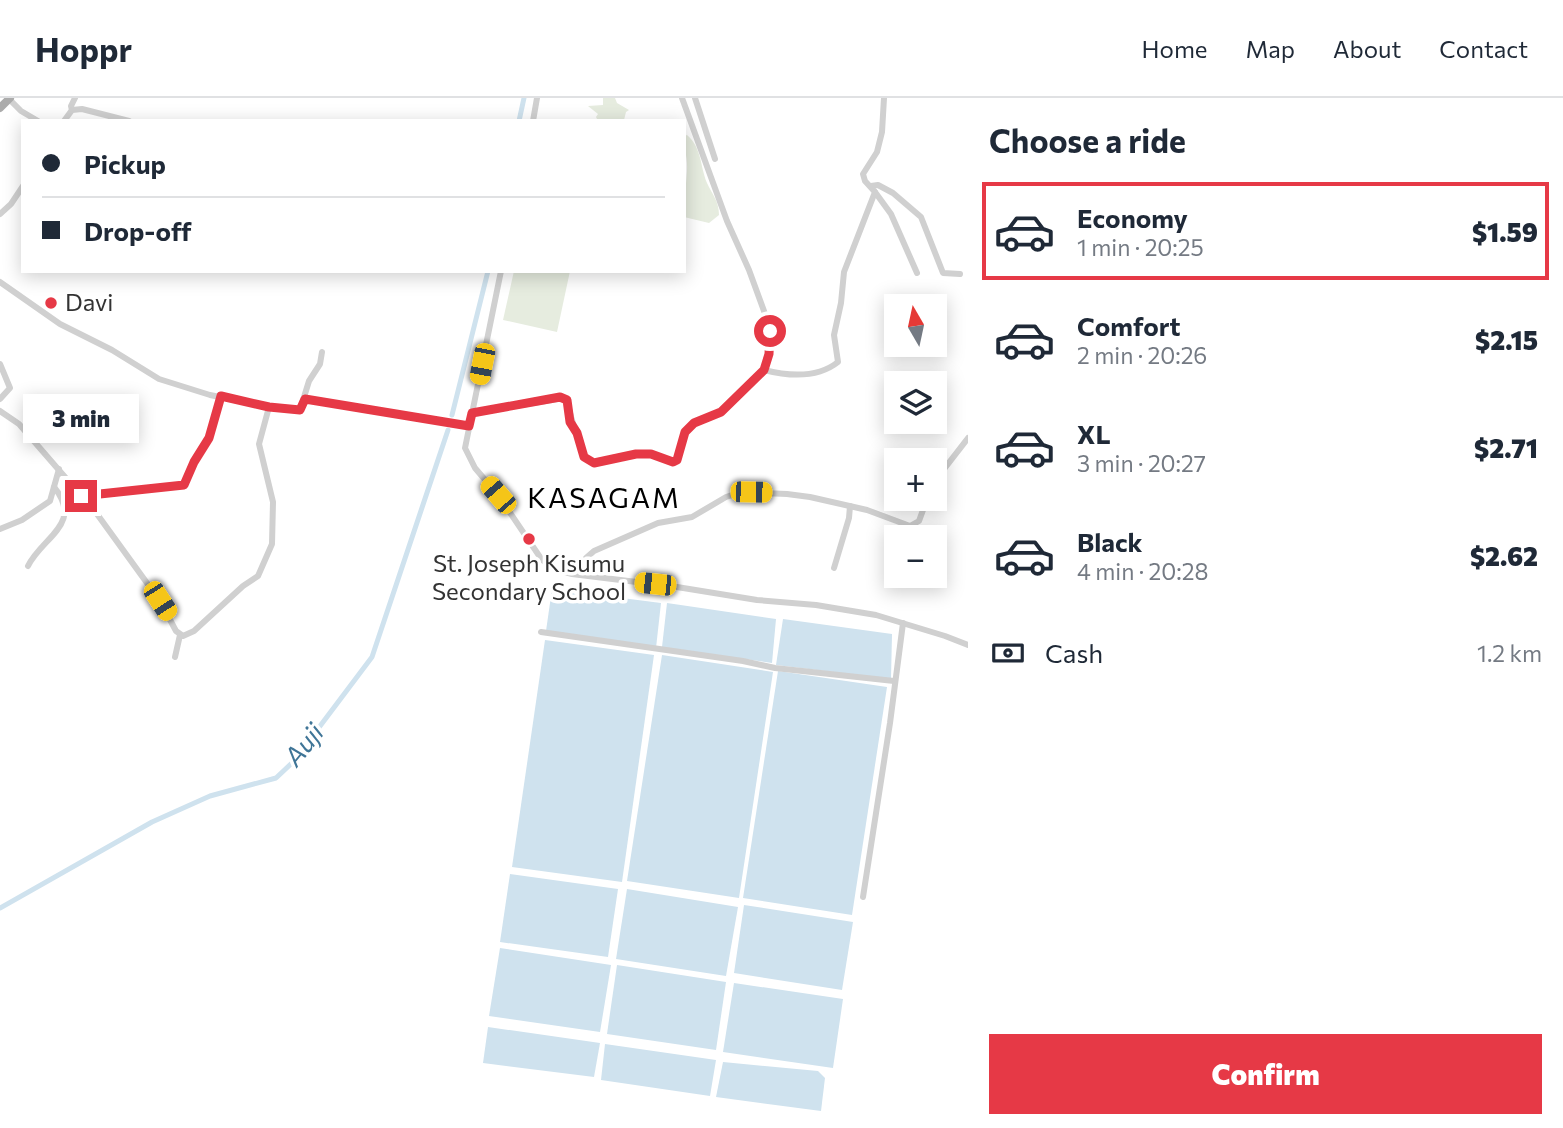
<!DOCTYPE html>
<html lang="en">
<head>
<meta charset="utf-8">
<style>
  :root { --surface:#fff; --page:#f6f6f7; --text:#1f2937; --muted:#747a83; --line:#e0e1e3; --accent:#e63946 }
  body { margin:0; font-family:Commissioner,sans-serif; background:var(--page); color:var(--text); height:100vh; display:flex; flex-direction:column; font-size:26px; white-space:nowrap }
  * { box-sizing:border-box; margin:0 }
  p { font-size:23px; color:var(--muted) }
  .icon { flex:none; width:38px; height:38px; fill:none; stroke:currentColor; stroke-width:2; stroke-linecap:round; stroke-linejoin:round }
  .map { position:relative; flex:1; overflow:hidden }
  .drawer { display:flex; flex-direction:column; background:var(--surface); width:595px }
  .drawer>* { flex:none }
  .hud { position:absolute; left:21px; top:21px; width:665px; height:154px; border-radius:0px; box-shadow:0 4px 18px #0003; display:grid; align-content:center; height:154px; padding:0 21px; background:var(--surface) }
  .needle { width:46px; rotate:351deg }
  .controls { position:absolute; left:884px; top:196px; display:grid; gap:14px }
  .controls a { display:grid; place-items:center; width:63px; height:63px; border-radius:0px; background:var(--surface); box-shadow:0 4px 18px #0003; font-size:35px }
  .end { position:absolute; width:32px; height:32px; margin:-16px; border:9px solid #e63946; background:#fff; box-shadow:0 0 0 4px #fff }
  .from { border-radius:50% }
  .bubble { position:absolute; height:49px; border-radius:0px; background:var(--surface); box-shadow:0 4px 18px #0003; font-size:23px; font-weight:800; line-height:49px; text-align:center }
  .car { position:absolute; width:21px; height:42px; margin:-21px -10px; border-radius:9px; box-shadow:0 0 5px 2px #0007; background:linear-gradient(#f5c518 24%,#345 0 40%,#f5c518 0 76%,#345 0 86%,#f5c518 0) }
  .hud b { display:flex; align-items:center; gap:24px; height:66px; font-size:26px }
  .hud b+b { border-top:2px solid var(--line) }
  .hud i { width:18px; height:18px; background:var(--text) }
  ul { padding:0; list-style:none }
  li { display:flex; align-items:center; gap:21px; height:98px; margin:0 14px 10px; padding:0 7px; border:4px solid transparent; border-radius:0px }
  li div { flex:1 }
  li b { display:block; font-size:26px }
  li em { font-style:normal; font-weight:800 }
  li.current { border-color:var(--accent) }
  li>.icon { width:63px; height:63px; stroke-width:1.5 }
  h2 { padding:0 21px; font-size:32px; line-height:84px }
  .pay { display:flex; align-items:center; gap:18px; height:77px; padding:0 21px; font-size:26px }
  .pay p { margin-inline-start:auto }
  .cta { display:flex; gap:14px; margin-top:auto; padding:14px 21px }
  .cta a { flex:1; height:80px; border-radius:0px; background:var(--accent); color:#fff; font-size:28px; font-weight:800; line-height:80px; text-align:center }
  header { display:flex; align-items:center; gap:42px; box-sizing:border-box; height:98px; padding:0 35px; background:var(--surface); border-bottom:2px solid var(--line) }
  header strong { font-size:33px }
  nav { display:flex; gap:38px; margin-inline-start:auto; font-size:24px }
  main { display:flex; flex:1; min-height:0 }
  .map>svg:first-child { display:block }
  .green { fill:#e6ecdf }
  .water { fill:#cfe2ee }
  .lines { fill:none; stroke-linecap:round; stroke-linejoin:round }
  .canal { stroke:#cfe2ee; stroke-width:5 }
  .minor { stroke:#d0d0d0; stroke-width:6 }
  .major { stroke:#ababab; stroke-width:8 }
  .route { stroke:#e63946; stroke-width:9 }
  .poi-dot { fill:#e63946; stroke:#fff; stroke-width:2.5 }
  .labels { text-anchor:middle; stroke-width:7; stroke-linejoin:round; paint-order:stroke }
  .poi-label { font-size:24px; fill:#333; stroke:#fff; text-anchor:start }
  .water-label { font-size:26px; font-style:italic; fill:#3f7597; stroke:#fff }
  .quarter-label { font-size:28px; letter-spacing:2px; fill:#000; stroke:#fff }
</style>
</head>
<body>
<header>
<strong>Hoppr</strong>
<nav><a>Home</a><a>Map</a><a>About</a><a>Contact</a></nav>
</header>
<main>
<div class="map">
<svg width="968" height="1030" viewBox="0 0 968 1030">
  <rect width="100%" height="100%" fill="#fff"/>
  <g class="green">
    <polygon points="603,0 615,0 617,5 629,12 626,14 624,22 598,23 596,19 598,16 588,8 603,7"/>
    <path d="M687,37C702,50 700,68 707,85C712,96 719,103 719,117L709,125L684,119C684,103 686,88 687,73C688,62 684,50 684,38Z"/>
    <polygon points="514,173 570,173 557,234 503,222"/>
  </g>
  <g class="water">
    <polygon points="552,491 661,505 656,550 546,533"/>
    <polygon points="667,505 776,521 772,565 662,549"/>
    <polygon points="783,521 892,536 891,581 776,567"/>
    <polygon points="545,542 654,557 622,784 512,769"/>
    <polygon points="662,557 773,574 739,800 627,783"/>
    <polygon points="778,573 887,589 852,817 743,800"/>
    <polygon points="510,776 618,791 608,859 500,844"/>
    <polygon points="627,791 738,809 726,878 616,861"/>
    <polygon points="744,807 853,824 842,892 734,875"/>
    <polygon points="500,850 611,867 600,934 489,918"/>
    <polygon points="617,867 726,884 716,952 607,936"/>
    <polygon points="734,885 843,901 833,970 723,954"/>
    <polygon points="488,929 600,945 594,979 483,965"/>
    <polygon points="605,946 716,962 710,998 601,982"/>
    <polygon points="723,964 818,973 825,980 821,1013 716,999"/>
  </g>
  <g class="lines">
    <g class="canal">
      <polyline points="519,23 524,0"/>
      <polyline points="452,317 488,173"/>
      <polyline points="0,810 152,724 210,698 276,680 293,664 372,559 448,332"/>
    </g>
    <g class="minor">
      <polyline points="695,0 715,61"/>
      <polyline points="9,1 21,13 38,23"/>
      <polyline points="72,12 71,8 75,0"/>
      <polyline points="64,23 72,12 82,11 129,23"/>
      <polyline points="533,23 537,0"/>
      <polyline points="871,88 878,87 893,95 921,119 943,175 960,176"/>
      <polyline points="875,94 891,116 917,175"/>
      <polyline points="0,116 11,106 23,88"/>
      <polyline points="501,173 465,350 475,370 498,397 542,462 558,472 572,476 677,489 757,502 816,507 876,517 945,538 968,547"/>
      <polyline points="0,184 60,226 112,252 159,281 210,297 269,309 300,312 309,283 320,266 322,254"/>
      <polyline points="0,266 10,290 0,301"/>
      <path d="M764,272C788,278 818,280 838,264L834,237L841,205L844,174L875,94L865,83L863,76L877,54L882,34L884,0"/>
      <polyline points="305,301 469,328"/>
      <polyline points="0,313 19,326 97,416 160,503 176,533 183,538 194,533 243,488 258,478 272,446 273,404 259,346 269,309"/>
      <path d="M472,315L564,300L567,302C571,324 578,338 584,359L594,365L636,356H651L673,364L677,362L685,334L694,325L721,314L764,272L771,242L768,224L749,172L727,123L682,0"/>
      <polyline points="934,384 968,340"/>
      <polyline points="81,398 184,387 194,364 209,340 221,298"/>
      <polyline points="0,431 22,422 50,403 59,371"/>
      <path d="M28,468C42,439 84,426 54,389"/>
      <polyline points="834,470 849,420 850,408"/>
      <polyline points="580,477 586,460 594,453 658,425 692,419 726,399 741,394 787,396 810,399 867,412 910,428 919,423 927,401"/>
      <polyline points="541,534 743,563 775,570 894,583"/>
      <polyline points="175,559 180,537"/>
      <polyline points="863,799 890,625 903,525"/>
    </g>
    <polyline class="major" points="0,10 10,0"/>
  </g>
  <g class="lines">
    <polyline class="route" points="81,398 184,387 194,364 209,340 221,298 269,309 300,312 305,301 469,328 472,315 560,299 567,302 570,324 577,335 584,359 594,365 636,356 651,356 673,364 677,362 685,334 694,325 721,314 764,272 769,256 770,233"/>
  </g>
  <g class="poi-dot">
    <circle cx="51" cy="205" r="7"/>
    <circle cx="529" cy="441" r="7"/>
  </g>
  <g class="labels">
    <g class="poi-label">
      <text x="65" y="213">Davi</text>
      <text x="529" y="474" text-anchor="middle">St. Joseph Kisumu<tspan x="529" dy="28">Secondary School</tspan></text>
    </g>
    <g class="water-label">
      <text transform="translate(304 647) rotate(-51)" y="9">Auji</text>
    </g>
    <g class="quarter-label">
      <text x="604" y="410">KASAGAM</text>
    </g>
  </g>
</svg>
<div class="controls">
<a><svg class="needle" viewBox="-14 -14 28 28"><path d="M0-13l5 13h-10z" fill="#e53935"/><path d="M0 13l5-13h-10z" fill="#747a83"/></svg></a>
<a><svg class="icon" aria-label="layers" viewBox="0 0 24 24"><path d="M12 4l9 5-9 5-9-5zM3 14l9 5 9-5"/></svg></a>
<a>+</a>
<a>−</a>
</div>
<i class="end from" style="left:770px;top:233px"></i>
<i class="end" style="left:81px;top:398px"></i>
<div class="bubble" style="left:23px;top:296px;width:116px">3 min</div>
<i class="car" style="left:482px;top:266px;rotate:191deg"></i>
<i class="car" style="left:751px;top:394px;rotate:91deg"></i>
<i class="car" style="left:498px;top:397px;rotate:319deg"></i>
<i class="car" style="left:655px;top:486px;rotate:276deg"></i>
<i class="car" style="left:160px;top:503px;rotate:147deg"></i>
<div class="hud">
<b><i class="from"></i>Pickup</b>
<b><i></i>Drop-off</b>
</div>
</div>
<section class="drawer">
<h2>Choose a ride</h2>
<ul>
<li class="current"><svg class="icon" aria-label="car" viewBox="0 0 24 24"><path d="M5 17H2v-5l4-1 3-4h7l3 4 3 1v5h-3M9 17h6M6 11h13"/><circle cx="7" cy="17" r="2"/><circle cx="17" cy="17" r="2"/></svg><div><b>Economy</b><p>1 min · 20:25</p></div><em>$1.59</em></li>
<li><svg class="icon" aria-label="car" viewBox="0 0 24 24"><path d="M5 17H2v-5l4-1 3-4h7l3 4 3 1v5h-3M9 17h6M6 11h13"/><circle cx="7" cy="17" r="2"/><circle cx="17" cy="17" r="2"/></svg><div><b>Comfort</b><p>2 min · 20:26</p></div><em>$2.15</em></li>
<li><svg class="icon" aria-label="car" viewBox="0 0 24 24"><path d="M5 17H2v-5l4-1 3-4h7l3 4 3 1v5h-3M9 17h6M6 11h13"/><circle cx="7" cy="17" r="2"/><circle cx="17" cy="17" r="2"/></svg><div><b>XL</b><p>3 min · 20:27</p></div><em>$2.71</em></li>
<li><svg class="icon" aria-label="car" viewBox="0 0 24 24"><path d="M5 17H2v-5l4-1 3-4h7l3 4 3 1v5h-3M9 17h6M6 11h13"/><circle cx="7" cy="17" r="2"/><circle cx="17" cy="17" r="2"/></svg><div><b>Black</b><p>4 min · 20:28</p></div><em>$2.62</em></li>
</ul>
<div class="pay"><svg class="icon" aria-label="cash" viewBox="0 0 24 24"><path d="M3 7h18v10H3z"/><circle cx="12" cy="12" r="2"/></svg>Cash<p>1.2 km</p></div>
<div class="cta"><a>Confirm</a></div>
</section>
</main>
</body>
</html>
